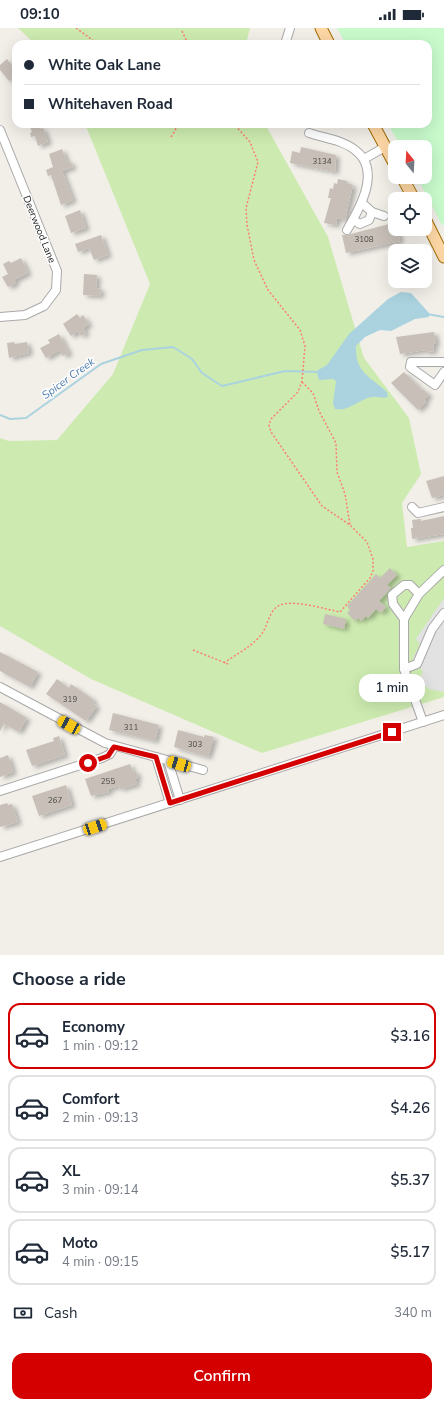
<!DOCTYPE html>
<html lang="en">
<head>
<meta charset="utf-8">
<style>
  :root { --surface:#fff; --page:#f6f6f7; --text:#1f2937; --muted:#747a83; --line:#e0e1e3; --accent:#d40000 }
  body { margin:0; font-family:"Nunito Sans",sans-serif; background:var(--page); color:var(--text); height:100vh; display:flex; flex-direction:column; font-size:15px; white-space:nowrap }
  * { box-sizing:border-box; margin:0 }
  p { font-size:13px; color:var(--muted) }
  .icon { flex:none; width:22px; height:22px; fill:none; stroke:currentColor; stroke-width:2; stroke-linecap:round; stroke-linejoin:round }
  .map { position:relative; height:927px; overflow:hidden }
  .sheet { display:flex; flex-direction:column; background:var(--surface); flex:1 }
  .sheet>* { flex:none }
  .hud { position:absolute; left:12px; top:12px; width:420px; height:88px; border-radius:12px; box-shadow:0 4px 16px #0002; display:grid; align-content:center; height:88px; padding:0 12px; background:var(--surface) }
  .needle { width:26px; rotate:342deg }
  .controls { position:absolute; left:388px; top:112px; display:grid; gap:8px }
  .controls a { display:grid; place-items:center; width:44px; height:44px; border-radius:8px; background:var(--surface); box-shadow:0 4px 16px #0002; font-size:20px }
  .end { position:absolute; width:18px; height:18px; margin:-9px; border:5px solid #d40000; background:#fff; box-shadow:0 0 0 2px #fff }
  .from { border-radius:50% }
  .bubble { position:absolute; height:28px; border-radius:12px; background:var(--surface); box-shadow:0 4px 16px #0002; font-size:13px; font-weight:600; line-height:28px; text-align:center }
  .car { position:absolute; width:12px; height:24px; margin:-12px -6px; border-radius:5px; box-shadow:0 0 3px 1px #0007; background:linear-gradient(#f5c518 24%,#345 0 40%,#f5c518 0 76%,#345 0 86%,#f5c518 0) }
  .hud b { display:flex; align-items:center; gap:14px; height:38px; font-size:15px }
  .hud b+b { border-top:1px solid var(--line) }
  .hud i { width:10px; height:10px; background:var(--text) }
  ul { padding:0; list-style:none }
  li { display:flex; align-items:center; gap:12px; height:66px; margin:0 8px 6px; padding:0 4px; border:2px solid var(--line); border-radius:12px }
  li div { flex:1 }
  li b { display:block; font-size:15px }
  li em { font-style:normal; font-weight:600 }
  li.active { border-color:var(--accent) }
  li>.icon { width:36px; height:36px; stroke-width:1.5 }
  h2 { padding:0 12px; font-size:18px; line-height:48px }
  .pay { display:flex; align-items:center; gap:10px; height:44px; padding:0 12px; font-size:15px }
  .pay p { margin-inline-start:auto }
  .button { display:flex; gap:8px; margin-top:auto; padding:8px 12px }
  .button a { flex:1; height:46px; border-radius:12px; background:var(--accent); color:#fff; font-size:16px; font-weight:600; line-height:46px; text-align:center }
  .status { display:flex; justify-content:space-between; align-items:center; height:28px; padding:0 20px; background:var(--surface); direction:ltr }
  .status svg { height:11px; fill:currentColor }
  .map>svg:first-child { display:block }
  .grass { fill:#cdebb0 }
  .park { fill:#c8facc }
  .parking { fill:#e2e2e2 }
  .water { fill:#aad3df }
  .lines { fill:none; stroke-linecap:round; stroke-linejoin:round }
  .stream { stroke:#aad3df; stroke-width:2 }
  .building { fill:#c7bfb8; filter:url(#shadow) }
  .minor-casing { stroke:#a9a9a9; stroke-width:10 }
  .major-casing { stroke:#a06b00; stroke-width:13 }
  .path { stroke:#fa8072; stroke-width:1.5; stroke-dasharray:2 2; stroke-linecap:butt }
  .minor { stroke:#fff; stroke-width:8 }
  .major { stroke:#fcd6a4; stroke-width:11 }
  .route { stroke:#d40000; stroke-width:5 }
  .labels { text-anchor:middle; stroke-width:3; stroke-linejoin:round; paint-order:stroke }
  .number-label { font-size:8px; fill:#4b4948 }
  .street-label { font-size:10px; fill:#222; stroke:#fff }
  .water-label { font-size:11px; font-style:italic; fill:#4a7aab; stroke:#fff }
</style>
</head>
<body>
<div class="status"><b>09:10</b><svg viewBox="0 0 49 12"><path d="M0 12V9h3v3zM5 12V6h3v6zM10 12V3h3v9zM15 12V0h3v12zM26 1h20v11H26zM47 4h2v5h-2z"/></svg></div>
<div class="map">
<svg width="444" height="927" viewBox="0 0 444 927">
  <defs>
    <filter id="shadow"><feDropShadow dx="4" dy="2.5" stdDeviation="2" flood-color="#0004"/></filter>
  </defs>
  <rect width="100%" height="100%" fill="#f2efe9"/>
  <g class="grass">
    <polygon points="18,0 250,0 246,16 35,16"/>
    <polygon points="85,96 265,96 328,209 364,330 409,390 421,446 402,475 407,519 444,513 444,669 262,725 91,651 0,598 0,410 9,413 57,412 113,346 150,256"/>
  </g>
  <polygon class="park" points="337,0 444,0 444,197 442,197 417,149 425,149 425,119 401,119 388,96 428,96 428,16 346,16"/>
  <polygon class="parking" points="444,570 444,664 429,661 419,652 423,644 413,630 420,616 416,611"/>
  <path class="water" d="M401,264L411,265L429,285V289L415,291L391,303L380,302L365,309L356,318C355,345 370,348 387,364L388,369C382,371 378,368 372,369C359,371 349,384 335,381L333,375L336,353L333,351L319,352L317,345L318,342L327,337L349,306L388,271Z"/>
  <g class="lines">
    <g class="stream">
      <polyline points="427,286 444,289"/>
      <polyline points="0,387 10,391 26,390 101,336 142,322 173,319 192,331 202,345 222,358 285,343 319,344"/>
    </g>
  </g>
  <g class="building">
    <polygon points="7,31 16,43 16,48 9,53 0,42 0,37"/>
    <polygon points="29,96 38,96 40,101 43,100 48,114 38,118 35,108 31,109 30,105 32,104"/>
    <polygon points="301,119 336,127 335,144 290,135 292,123 300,125"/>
    <polygon points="62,121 67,134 70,133 73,139 62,143 73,172 61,177 51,147 48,148 46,142 53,139 49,126"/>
    <polygon points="338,151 347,153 347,155 353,157 345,192 337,190 336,197 324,195 331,170 328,170 330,160 333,161 334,155 337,156"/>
    <polygon points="80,182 86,200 71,205 65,188"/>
    <polygon points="389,196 390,202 397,201 400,213 346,225 342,207 347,207"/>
    <polygon points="101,207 108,227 94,232 89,220 78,224 75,216"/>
    <polygon points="21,230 28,245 14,252 16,255 8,259 2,249 8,246 3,236 9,233 11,235"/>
    <polygon points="84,246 97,247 96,260 101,261 100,268 83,267"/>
    <polygon points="77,286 80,290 83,287 89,296 83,300 86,305 81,308 78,303 71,308 63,296"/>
    <polygon points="434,304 436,316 433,316 434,323 425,324 425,322 400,326 396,309"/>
    <polygon points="59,306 69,325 63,328 60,322 46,330 40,320 50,315 48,312"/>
    <polygon points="14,314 15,316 27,314 29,325 9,330 7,315"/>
    <polygon points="404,344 422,362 423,361 429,367 424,372 426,374 418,382 391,355"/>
    <polygon points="444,448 444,467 432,470 426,453"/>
    <polygon points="444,488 444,506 412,511 411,500 413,500 412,492 421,491 421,493"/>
    <polygon points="390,540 397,547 387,557 391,560 379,573 386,579 381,585 376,581 368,590 366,588 361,593 358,590 355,593 347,585 350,582 347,578 376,546 380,550"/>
    <polygon points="325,586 346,591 344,601 323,596"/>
    <polygon points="0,624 38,644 30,659 0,643"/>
    <polygon points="57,651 69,660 71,656 94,672 92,675 97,678 86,693 46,666"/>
    <polygon points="0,674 27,690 19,704 4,696 0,703"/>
    <polygon points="113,685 159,697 155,713 109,702"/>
    <polygon points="178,702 204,709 205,707 214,709 208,729 174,719"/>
    <polygon points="59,708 65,727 32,738 26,722 54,713 53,710"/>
    <polygon points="8,727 13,744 0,749 0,730"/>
    <polygon points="130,736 133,744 136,743 138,750 135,751 137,756 120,761 119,758 108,761 109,764 91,768 85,751"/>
    <polygon points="66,757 72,777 39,788 32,768"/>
    <polygon points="7,775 8,777 12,776 18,794 0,799 0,777"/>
  </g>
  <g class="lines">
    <g class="minor-casing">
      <g id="minor">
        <polyline points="285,16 290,0"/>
        <polyline points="0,102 57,243 56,262 44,278 25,287 0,289"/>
        <path d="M309,105C324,110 343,112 355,122C382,142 360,180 347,202"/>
        <polyline points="364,131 385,119"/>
        <polyline points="362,175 372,184 384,188"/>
        <polyline points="353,192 360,196 369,192 372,184"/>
        <polyline points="444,334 411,334 410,339 435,357 444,344"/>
        <polyline points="412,479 418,485 444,479"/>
        <polyline points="404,591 393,576 392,567 404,557 410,557 419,566"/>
        <polyline points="404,641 417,636 432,601 444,585"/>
        <polyline points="0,659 105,715 203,742"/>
        <polyline points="423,694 404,641 404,591 419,566 444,542"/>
        <polyline points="156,729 170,775"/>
        <polyline points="168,733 180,772"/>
        <polyline points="0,763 102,730 110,726 114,719"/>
        <polyline points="0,829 444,687"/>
      </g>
    </g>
    <g class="major-casing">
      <g id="major">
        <polyline points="321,0 329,16"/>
        <polyline points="373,96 395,137"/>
        <polyline points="402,149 414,171"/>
        <polyline points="425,191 444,229"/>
      </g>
    </g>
    <g class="path">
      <polyline points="76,0 98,16"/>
      <polyline points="182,3 188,16"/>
      <polyline points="171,109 175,103 177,96"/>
      <polyline points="302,354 313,365 319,383 336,415 337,444 345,466 350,497"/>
      <polyline points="193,622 228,636"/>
      <path d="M224,635C236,626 254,618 263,604C269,594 270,578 284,576C299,573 325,581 340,584L370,550L373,543V531L367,514L350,497L322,478L271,404L269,397L271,391L298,364L302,353L305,318L300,302L268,262L254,232L247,197L246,180L258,134L250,114L234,96"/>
    </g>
    <use href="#minor" class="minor"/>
    <use href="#major" class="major"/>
  </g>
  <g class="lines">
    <polyline class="route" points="88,735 108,728 114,719 156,729 170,775 392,704"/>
  </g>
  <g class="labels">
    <g class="number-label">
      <text x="322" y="136">3134</text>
      <text x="364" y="214">3108</text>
      <text x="70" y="674">319</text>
      <text x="131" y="702">311</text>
      <text x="195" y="719">303</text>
      <text x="108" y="756">255</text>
      <text x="55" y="775">267</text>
    </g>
    <g class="street-label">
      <text transform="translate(40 201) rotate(68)" y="4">Deerwood Lane</text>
    </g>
    <g class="water-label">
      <text transform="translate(68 350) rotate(-36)" y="4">Spicer Creek</text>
    </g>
  </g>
</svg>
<div class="controls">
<a><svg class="needle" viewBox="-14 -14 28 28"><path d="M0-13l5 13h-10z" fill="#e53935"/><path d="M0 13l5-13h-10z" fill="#747a83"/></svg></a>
<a><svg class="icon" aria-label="locate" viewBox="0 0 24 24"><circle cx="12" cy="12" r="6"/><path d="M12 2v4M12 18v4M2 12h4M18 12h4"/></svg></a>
<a><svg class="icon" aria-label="layers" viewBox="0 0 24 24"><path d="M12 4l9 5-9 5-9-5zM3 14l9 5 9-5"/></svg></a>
</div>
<i class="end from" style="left:88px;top:735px"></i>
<i class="end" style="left:392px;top:704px"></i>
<div class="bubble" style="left:359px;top:646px;width:66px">1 min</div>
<i class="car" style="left:69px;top:697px;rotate:299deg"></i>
<i class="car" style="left:179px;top:736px;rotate:286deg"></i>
<i class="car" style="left:95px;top:799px;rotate:72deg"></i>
<div class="hud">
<b><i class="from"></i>White Oak Lane</b>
<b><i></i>Whitehaven Road</b>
</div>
</div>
<section class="sheet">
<h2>Choose a ride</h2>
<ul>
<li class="active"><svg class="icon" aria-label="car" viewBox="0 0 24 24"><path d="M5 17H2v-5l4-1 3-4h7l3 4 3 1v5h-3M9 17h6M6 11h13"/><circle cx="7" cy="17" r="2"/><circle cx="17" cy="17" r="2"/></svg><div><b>Economy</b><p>1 min · 09:12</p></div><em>$3.16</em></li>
<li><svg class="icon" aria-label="car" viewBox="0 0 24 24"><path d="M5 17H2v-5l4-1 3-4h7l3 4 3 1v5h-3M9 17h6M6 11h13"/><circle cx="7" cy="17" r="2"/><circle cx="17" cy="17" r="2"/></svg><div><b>Comfort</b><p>2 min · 09:13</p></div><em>$4.26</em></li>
<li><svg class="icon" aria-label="car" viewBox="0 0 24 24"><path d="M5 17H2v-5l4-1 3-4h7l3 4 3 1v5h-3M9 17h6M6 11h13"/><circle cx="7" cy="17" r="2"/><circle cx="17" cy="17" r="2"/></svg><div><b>XL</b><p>3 min · 09:14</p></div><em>$5.37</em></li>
<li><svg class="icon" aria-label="car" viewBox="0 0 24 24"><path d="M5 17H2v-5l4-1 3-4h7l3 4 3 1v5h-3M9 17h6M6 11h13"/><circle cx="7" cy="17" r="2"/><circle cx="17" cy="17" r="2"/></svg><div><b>Moto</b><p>4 min · 09:15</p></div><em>$5.17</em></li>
</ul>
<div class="pay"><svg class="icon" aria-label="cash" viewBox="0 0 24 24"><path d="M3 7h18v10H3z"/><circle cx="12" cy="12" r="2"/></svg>Cash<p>340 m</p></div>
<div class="button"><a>Confirm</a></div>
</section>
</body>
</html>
